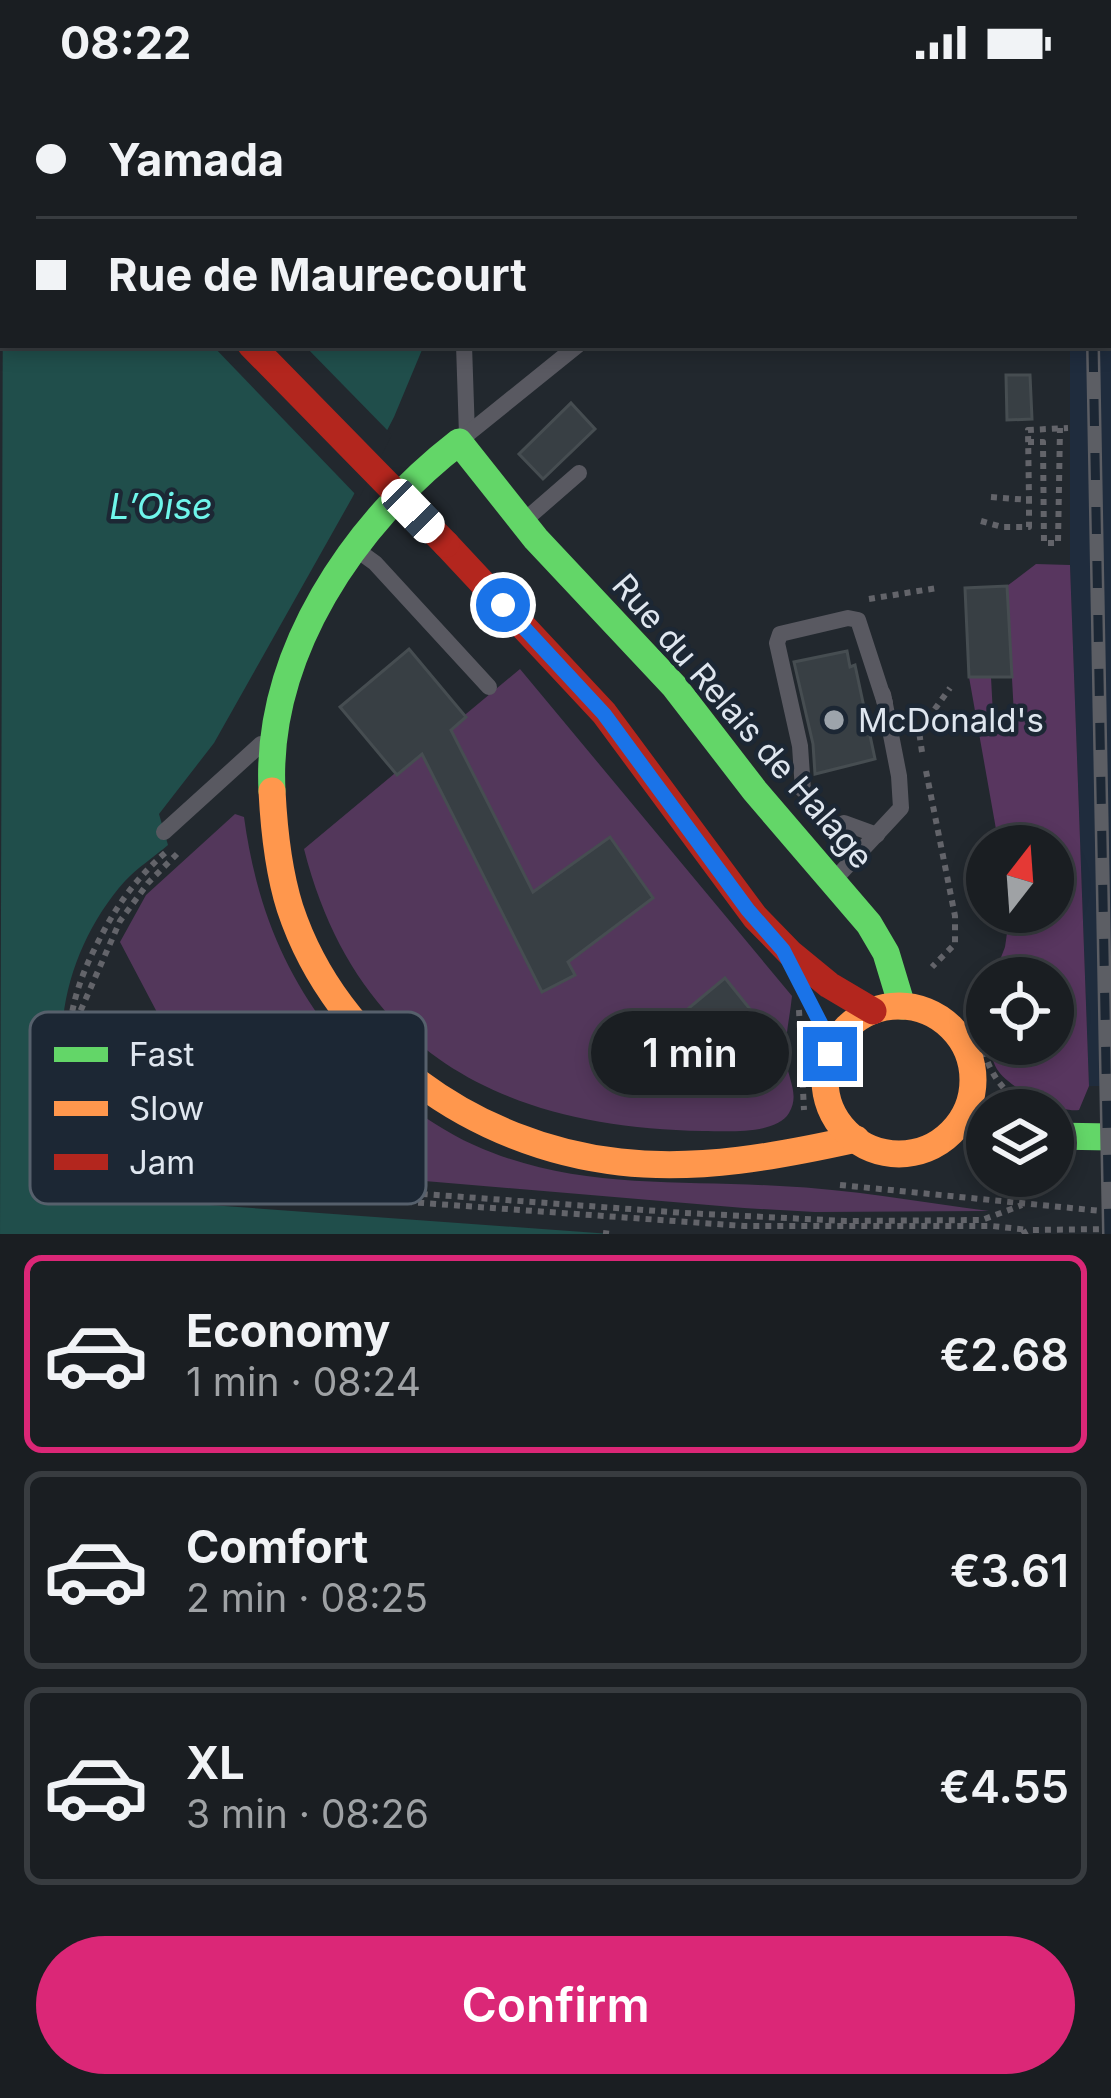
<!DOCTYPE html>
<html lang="en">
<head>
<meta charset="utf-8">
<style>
  :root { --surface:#1a1e22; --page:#272b2f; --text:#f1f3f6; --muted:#9fa2a5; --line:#383c40; --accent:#db2777 }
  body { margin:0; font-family:Inter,sans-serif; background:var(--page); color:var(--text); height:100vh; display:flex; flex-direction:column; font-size:45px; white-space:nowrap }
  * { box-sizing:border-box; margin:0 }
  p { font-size:39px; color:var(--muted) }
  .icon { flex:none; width:66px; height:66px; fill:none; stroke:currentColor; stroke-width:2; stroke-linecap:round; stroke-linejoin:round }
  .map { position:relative; height:1150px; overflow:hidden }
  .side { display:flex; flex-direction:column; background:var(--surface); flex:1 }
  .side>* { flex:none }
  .hud { position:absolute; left:0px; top:0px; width:1113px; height:264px; box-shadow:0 6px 18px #0003,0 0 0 3px var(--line); display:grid; align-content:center; height:264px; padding:0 36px; background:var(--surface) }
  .needle { width:78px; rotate:17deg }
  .fabs { position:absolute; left:966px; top:741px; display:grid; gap:24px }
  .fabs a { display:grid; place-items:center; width:108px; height:108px; border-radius:50%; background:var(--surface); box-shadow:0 6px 18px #0003,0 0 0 3px var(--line); font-size:60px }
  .end { position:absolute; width:54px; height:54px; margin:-27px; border:15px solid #1a73e8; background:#fff; box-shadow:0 0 0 6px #fff }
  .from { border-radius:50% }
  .bubble { position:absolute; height:84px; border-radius:42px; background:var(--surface); box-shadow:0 6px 18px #0003,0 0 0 3px var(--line); font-size:39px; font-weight:600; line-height:84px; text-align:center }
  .car { position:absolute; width:36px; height:72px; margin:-36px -18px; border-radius:15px; box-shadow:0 0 9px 3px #0007; background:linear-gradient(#fff 24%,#345 0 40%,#fff 0 76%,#345 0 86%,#fff 0) }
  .hud b { display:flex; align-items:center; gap:42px; height:114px; font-size:45px }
  .hud b+b { border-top:3px solid var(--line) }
  .hud i { width:30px; height:30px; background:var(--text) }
  ul { padding:21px 0 0; list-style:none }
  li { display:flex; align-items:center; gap:36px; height:198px; margin:0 24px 18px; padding:0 12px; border:6px solid var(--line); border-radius:18px }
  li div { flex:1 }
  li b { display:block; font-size:45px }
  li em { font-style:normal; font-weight:600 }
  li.current { border-color:var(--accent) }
  li>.icon { width:108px; height:108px; stroke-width:1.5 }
  .action { display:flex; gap:24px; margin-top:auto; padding:24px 36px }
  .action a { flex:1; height:138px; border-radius:72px; background:var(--accent); color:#fff; font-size:48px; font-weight:600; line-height:138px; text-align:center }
  .status { display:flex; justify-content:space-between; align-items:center; height:84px; padding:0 60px; background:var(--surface); direction:ltr }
  .status svg { height:33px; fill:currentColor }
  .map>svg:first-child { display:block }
  .built { fill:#1f2c3d }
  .green { fill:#53375b }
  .forest { fill:#58365f }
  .water { fill:#204e4b }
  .pier { fill:#22282e }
  .building { fill:#383f44; stroke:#464d51; stroke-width:3 }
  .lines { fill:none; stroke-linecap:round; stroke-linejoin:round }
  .street-tunnel { stroke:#3e444b; stroke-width:33; stroke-dasharray:33 16; stroke-linecap:butt }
  .path { stroke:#63646a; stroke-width:6; stroke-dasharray:6 6; stroke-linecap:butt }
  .lane { stroke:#595961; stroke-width:16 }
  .fast { stroke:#63d668; stroke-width:27 }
  .slow { stroke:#ff974d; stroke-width:27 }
  .jam { stroke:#b3261e; stroke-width:27 }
  .rail-casing { stroke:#5c5e64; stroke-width:14 }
  .rail { stroke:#1c2734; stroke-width:9; stroke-dasharray:27; stroke-linecap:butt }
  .jam-bridge { stroke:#b3261e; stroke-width:27 }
  .route { stroke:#1a73e8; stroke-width:15 }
  .poi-dot { fill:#9da4ab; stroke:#1c2734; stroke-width:4.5 }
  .labels { text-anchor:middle; stroke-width:9; stroke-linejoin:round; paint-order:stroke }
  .poi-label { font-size:33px; fill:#dfe6ef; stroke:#1c2734; text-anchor:start }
  .street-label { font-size:33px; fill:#dfe6ef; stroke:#1c2734 }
  .water-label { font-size:36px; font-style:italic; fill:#6ff6eb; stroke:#1c2734 }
  .key { fill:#1c2734; stroke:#56606c; stroke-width:3 }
  .key-label { font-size:33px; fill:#dfe6ef }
</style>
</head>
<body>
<div class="status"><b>08:22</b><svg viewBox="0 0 49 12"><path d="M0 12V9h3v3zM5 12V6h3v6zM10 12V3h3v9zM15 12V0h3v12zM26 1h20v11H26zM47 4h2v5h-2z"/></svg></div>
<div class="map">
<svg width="1111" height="1150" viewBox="0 0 1111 1150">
  <rect width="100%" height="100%" fill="#22282e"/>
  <polygon class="built" points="1070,0 1111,0 1111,1002 1089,1002 1070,481 1070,261 1110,261 1110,3"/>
  <g class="green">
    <path d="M520,585L792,912C790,933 784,956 786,976C788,995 800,1011 789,1029C776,1051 726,1047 703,1047C504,1044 356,969 304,765Z"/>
    <path d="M235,730L244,733C259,842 298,920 375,998C335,1027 310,1022 264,1028C249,1031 233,1039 218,1044L120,858L146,811Z"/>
    <path d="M395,1014C421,1030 446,1049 474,1061C573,1106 675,1096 780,1102C849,1105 920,1118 989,1127L815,1128L744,1124L235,1081L227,1064L283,1046L321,1048L347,1043L365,1036Z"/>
  </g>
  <path class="forest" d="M1036,480L1070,481L1089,1002L1079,1026C1058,1029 1012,1005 999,988C993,980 991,970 989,960H1053V894H993L1005,863L1010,828H1053V762H999L969,593H991L994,650H1015L1007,502Z"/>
  <g class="water">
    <polygon points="89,0 568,0 88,3"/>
    <path d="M3,177V261H424L394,333L352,414L214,659L159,730L168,761C154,773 137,784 125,797C58,872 32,998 110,1075C138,1103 174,1111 210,1121L611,1150H0Z"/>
  </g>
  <polygon class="pier" points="212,261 304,261 392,351 359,414"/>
  <g class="building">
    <polygon points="1006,291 1030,291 1032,335 1007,336"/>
    <polygon points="571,319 595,345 543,395 519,370"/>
    <polygon points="1007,502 1012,593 969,593 965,504"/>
    <polygon points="409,565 466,633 451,646 533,808 610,753 653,814 568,878 575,891 542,908 422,670 397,691 340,623"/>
    <polygon points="847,567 850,583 855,581 875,675 815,690 813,660 794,578"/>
    <polygon points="725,894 754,930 748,935 771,970 749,988 745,998 677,963 689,933 684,928"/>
  </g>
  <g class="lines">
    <g class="street-tunnel">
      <polyline points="26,3 27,0"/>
      <polyline points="0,39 3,36"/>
    </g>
    <g class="path">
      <polyline points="1028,358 1043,358 1044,459 1058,459 1060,344"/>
      <polyline points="991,413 1029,416 1028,346 1068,344"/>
      <polyline points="981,437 1002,443 1029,443 1029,416"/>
      <polyline points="869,515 937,504"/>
      <polyline points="922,668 919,647 950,604"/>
      <polyline points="926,687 955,832 955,860 932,883"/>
      <path d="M165,769C132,798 113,827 94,866C38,978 77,1069 199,1103L744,1142H992L1029,1146"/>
      <polyline points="177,770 148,799 120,837 80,928 78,968 88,1005 126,1058 152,1077 184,1088 312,1102 685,1129 846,1137 982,1136 1022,1121"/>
      <path d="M983,919C975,964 991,1004 1031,1025"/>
      <polyline points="799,926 804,1026"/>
      <path d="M217,1092C208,1012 332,1051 378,1015"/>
      <polyline points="840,1101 1111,1128"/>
      <polyline points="603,1149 611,1150"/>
      <polyline points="1022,1150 1029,1146 1111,1145"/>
    </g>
    <g class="lane">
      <polyline points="778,3 779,0"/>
      <polyline points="464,261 467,351"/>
      <polyline points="459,357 578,261"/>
      <polyline points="525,436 579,389"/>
      <polyline points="357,466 375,479 489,603"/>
      <polyline points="803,706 800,662 777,559 780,550 848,534 858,536 885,619"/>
      <polyline points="844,739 877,751"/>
      <polyline points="164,748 261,660"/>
      <polyline points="834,796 901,724 899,692 883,610"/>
    </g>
    <g class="fast">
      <polyline points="0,5 3,8"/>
      <path d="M272,707C265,570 354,439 459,358L536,455L674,602L755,707L869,840L886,869L902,922"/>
      <polyline points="1053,1052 1111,1053"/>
    </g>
    <g class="slow">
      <path d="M272,707C274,746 278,786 290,824C337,966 475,1062 620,1078C700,1087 779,1072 856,1055"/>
      <circle cx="899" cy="996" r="74"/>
    </g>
    <polyline class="jam" points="446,460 604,629 755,833 790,869 829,901 873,927"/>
    <g class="rail-casing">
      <g id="rail">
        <polyline points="1092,3 1092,0"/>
        <polyline points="1093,261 1109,1150"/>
      </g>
    </g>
    <use href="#rail" class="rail"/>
    <polyline class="jam-bridge" points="251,261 446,460"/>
  </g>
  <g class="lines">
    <polyline class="route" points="503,521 604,630 748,826 783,866 826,950 830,970"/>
  </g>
  <circle class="poi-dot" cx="834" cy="636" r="12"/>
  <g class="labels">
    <g class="poi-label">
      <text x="858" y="648">McDonald's</text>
    </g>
    <g class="street-label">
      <text transform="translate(743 637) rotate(49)" y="12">Rue du Relais de Halage</text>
    </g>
    <g class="water-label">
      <text x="161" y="435">L’Oise</text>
    </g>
  </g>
  <rect x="30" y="928" width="396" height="192" rx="18" class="key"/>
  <rect x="54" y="963" width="54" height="15" fill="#63d668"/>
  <rect x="54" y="1017" width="54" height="15" fill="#ff974d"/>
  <rect x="54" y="1070" width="54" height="16" fill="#b3261e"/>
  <g class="key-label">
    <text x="129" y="982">Fast</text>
    <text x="129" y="1036">Slow</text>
    <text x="129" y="1090">Jam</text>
  </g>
</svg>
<div class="fabs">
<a><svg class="needle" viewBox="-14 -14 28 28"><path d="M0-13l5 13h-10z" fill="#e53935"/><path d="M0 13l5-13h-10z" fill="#9fa2a5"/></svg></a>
<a><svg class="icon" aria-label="locate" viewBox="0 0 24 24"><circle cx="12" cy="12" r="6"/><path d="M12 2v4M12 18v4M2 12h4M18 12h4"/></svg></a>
<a><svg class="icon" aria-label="layers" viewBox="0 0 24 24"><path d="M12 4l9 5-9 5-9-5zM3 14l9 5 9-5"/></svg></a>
</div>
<i class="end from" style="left:503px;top:521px"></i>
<i class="end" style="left:830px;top:970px"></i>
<div class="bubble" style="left:591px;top:927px;width:198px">1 min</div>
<i class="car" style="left:413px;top:427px;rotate:136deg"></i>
<div class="hud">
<b><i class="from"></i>Yamada</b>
<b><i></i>Rue de Maurecourt</b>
</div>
</div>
<section class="side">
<ul>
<li class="current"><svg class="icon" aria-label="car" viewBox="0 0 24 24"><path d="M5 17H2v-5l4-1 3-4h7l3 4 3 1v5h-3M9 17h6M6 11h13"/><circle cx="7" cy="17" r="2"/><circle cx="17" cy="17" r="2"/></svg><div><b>Economy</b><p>1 min · 08:24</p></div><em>€2.68</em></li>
<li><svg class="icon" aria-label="car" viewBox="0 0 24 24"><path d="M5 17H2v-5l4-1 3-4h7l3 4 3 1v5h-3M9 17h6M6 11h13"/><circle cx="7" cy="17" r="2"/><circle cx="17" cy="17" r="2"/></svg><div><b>Comfort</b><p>2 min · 08:25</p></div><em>€3.61</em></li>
<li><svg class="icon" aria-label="car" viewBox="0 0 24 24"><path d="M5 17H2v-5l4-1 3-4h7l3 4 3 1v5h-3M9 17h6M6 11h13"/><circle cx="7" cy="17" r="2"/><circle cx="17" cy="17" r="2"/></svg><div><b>XL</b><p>3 min · 08:26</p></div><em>€4.55</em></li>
</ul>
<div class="action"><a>Confirm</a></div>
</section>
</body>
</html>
